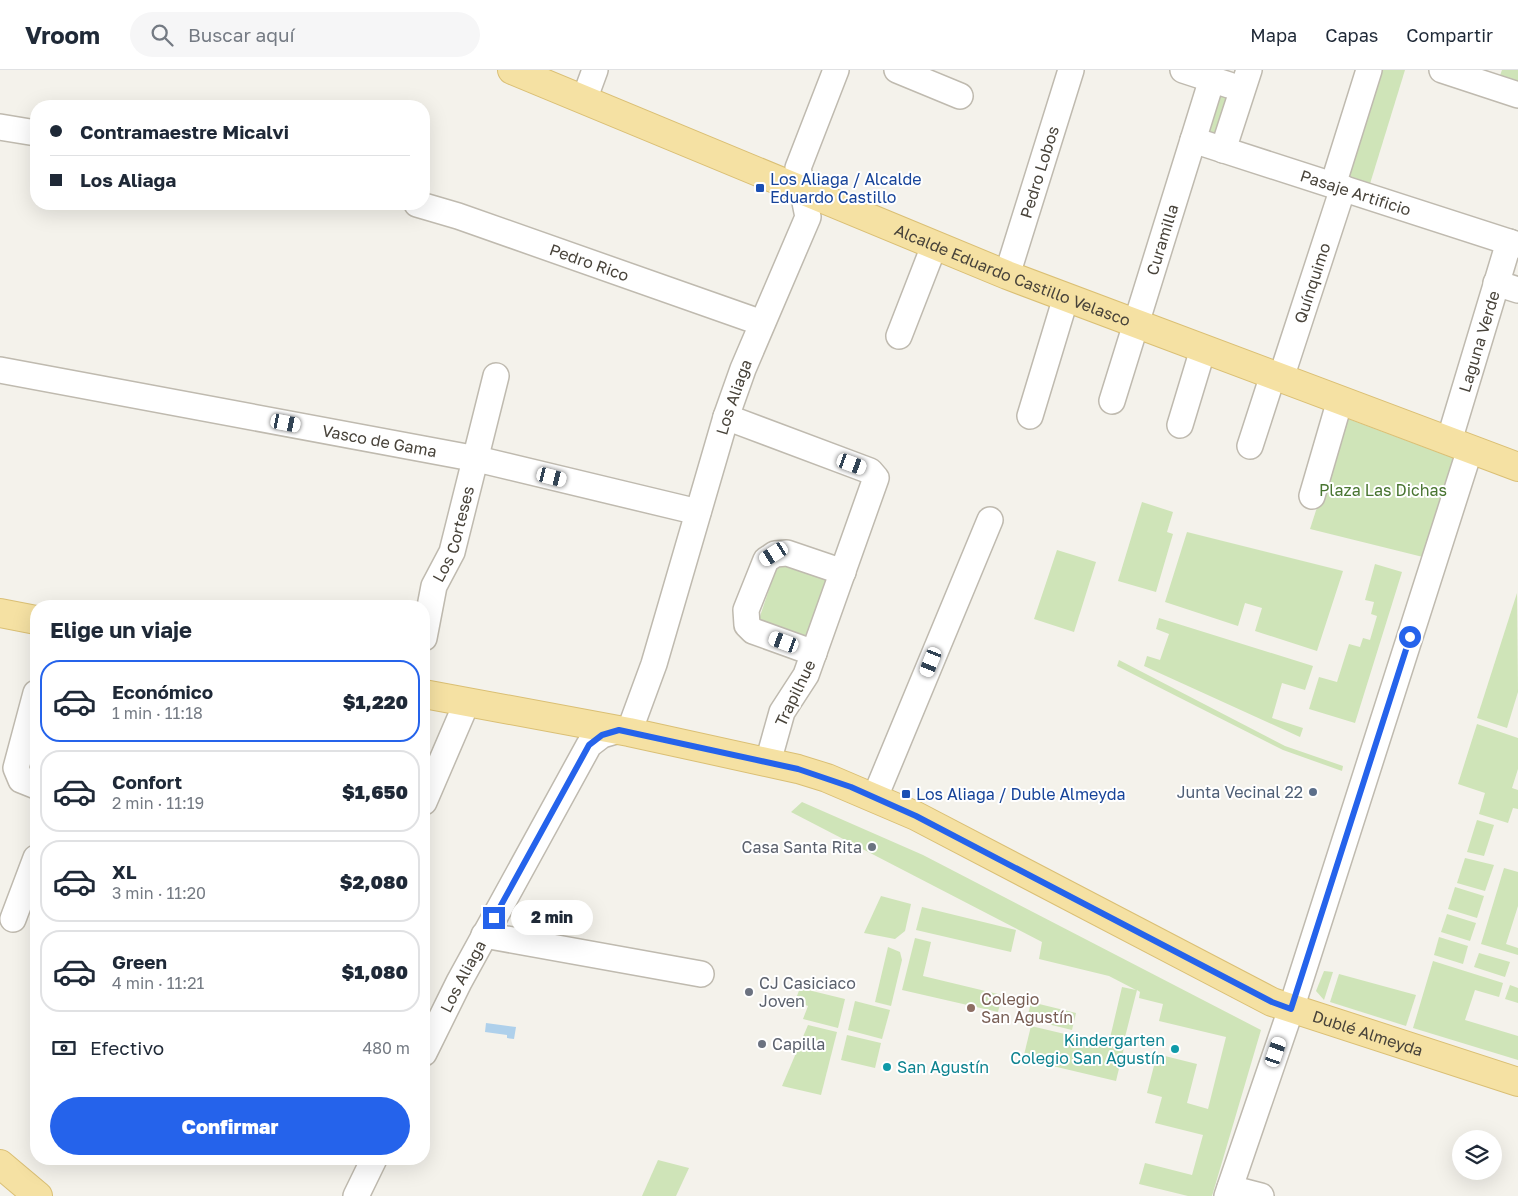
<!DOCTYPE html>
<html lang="es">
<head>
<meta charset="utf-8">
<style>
  :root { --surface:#fff; --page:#f6f6f7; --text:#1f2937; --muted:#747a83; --line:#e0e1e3; --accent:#2563eb }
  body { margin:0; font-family:"Golos Text",sans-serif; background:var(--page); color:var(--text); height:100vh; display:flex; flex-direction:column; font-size:19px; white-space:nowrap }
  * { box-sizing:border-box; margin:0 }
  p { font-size:16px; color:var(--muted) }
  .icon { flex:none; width:28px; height:28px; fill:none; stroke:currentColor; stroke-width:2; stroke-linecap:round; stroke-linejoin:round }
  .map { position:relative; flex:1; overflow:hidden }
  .drawer { position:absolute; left:30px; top:530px; width:400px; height:565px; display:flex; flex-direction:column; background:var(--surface); border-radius:20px; box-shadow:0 5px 20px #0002 }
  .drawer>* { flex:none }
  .banner { position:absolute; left:30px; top:30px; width:400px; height:110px; border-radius:20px; box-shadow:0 5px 20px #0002; display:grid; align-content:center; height:110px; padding:0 20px; background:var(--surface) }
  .fabs { position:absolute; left:1452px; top:1060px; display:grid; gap:10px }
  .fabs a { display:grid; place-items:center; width:50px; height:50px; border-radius:50%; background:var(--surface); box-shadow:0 5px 20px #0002; font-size:25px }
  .end { position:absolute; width:22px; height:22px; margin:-11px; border:6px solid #2563eb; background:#fff; box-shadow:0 0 0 2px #fff }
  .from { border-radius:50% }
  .bubble { position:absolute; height:35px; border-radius:18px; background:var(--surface); box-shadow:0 5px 20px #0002; font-size:16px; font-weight:800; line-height:35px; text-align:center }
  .car { position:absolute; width:15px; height:30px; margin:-15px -8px; border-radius:6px; box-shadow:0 0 4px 1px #0007; background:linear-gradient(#fff 24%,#345 0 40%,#fff 0 76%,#345 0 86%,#fff 0) }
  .banner b { display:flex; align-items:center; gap:18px; height:48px; font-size:19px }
  .banner b+b { border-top:1px solid var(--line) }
  .banner i { width:12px; height:12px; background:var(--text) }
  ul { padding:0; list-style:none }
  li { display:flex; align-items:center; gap:15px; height:82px; margin:0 10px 8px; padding:0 10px; border:2px solid var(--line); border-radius:20px }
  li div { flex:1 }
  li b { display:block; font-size:19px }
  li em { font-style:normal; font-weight:800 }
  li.current { border-color:var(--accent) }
  li>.icon { width:45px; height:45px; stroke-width:1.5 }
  h2 { padding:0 20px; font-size:22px; line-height:60px }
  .pay { display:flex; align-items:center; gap:12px; height:55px; padding:0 20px; font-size:19px }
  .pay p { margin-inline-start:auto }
  .primary-button { display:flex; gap:10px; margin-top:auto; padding:10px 20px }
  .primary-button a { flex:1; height:58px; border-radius:30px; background:var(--accent); color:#fff; font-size:20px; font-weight:800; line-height:58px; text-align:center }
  header { display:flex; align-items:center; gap:30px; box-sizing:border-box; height:70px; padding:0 25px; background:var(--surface); border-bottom:1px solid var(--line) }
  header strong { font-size:24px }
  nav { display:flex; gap:28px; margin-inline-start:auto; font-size:18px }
  .search { width:350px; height:45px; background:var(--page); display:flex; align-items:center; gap:12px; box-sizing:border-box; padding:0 18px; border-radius:28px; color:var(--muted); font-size:19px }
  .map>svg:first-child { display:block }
  .green { fill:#cfe4b8 }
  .water { fill:#aed0eb }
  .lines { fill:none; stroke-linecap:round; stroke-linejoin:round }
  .minor-casing { stroke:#bfbaaf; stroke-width:28 }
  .major-casing { stroke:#dabf74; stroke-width:30 }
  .minor { stroke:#fff; stroke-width:25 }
  .major { stroke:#f5e1a3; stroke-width:28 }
  .route { stroke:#2563eb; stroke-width:6 }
  .transit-dot { fill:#1a4fb4; stroke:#fff; stroke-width:2 }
  .service-dot { fill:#5c6f8a; stroke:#fff; stroke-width:2 }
  .worship-dot { fill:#6b7280; stroke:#fff; stroke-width:2 }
  .education-dot { fill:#8d6e63; stroke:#fff; stroke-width:2 }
  .culture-dot { fill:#0f9aa8; stroke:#fff; stroke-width:2 }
  .labels { text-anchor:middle; stroke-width:4; stroke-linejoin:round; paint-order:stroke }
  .street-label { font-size:16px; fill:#48433a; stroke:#fff }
  .transit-label { font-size:16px; fill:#164399; stroke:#fff; text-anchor:start }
  .park-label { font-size:16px; fill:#497531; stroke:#fff }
  .service-label { font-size:16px; fill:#4e5e75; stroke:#fff; text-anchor:end }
  .worship-label { font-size:16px; fill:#5b616d; stroke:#fff; text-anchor:start }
  .education-label { font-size:16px; fill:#785e54; stroke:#fff; text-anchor:start }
  .culture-label { font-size:16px; fill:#0d838f; stroke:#fff; text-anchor:end }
</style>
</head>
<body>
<header>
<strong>Vroom</strong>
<div class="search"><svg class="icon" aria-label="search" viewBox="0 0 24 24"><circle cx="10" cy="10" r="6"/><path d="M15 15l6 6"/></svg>Buscar aquí</div>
<nav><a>Mapa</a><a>Capas</a><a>Compartir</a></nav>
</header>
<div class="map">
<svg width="1518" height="1126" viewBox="0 0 1518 1126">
  <rect width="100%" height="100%" fill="#f4f2eb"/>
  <g class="green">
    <polygon points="1378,0 1405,0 1369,117 1345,109"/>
    <polygon points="1502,0 1518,0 1518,30 1494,22"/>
    <polygon points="1214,18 1237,25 1222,72 1199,65"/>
    <polygon points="1346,348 1453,388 1423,487 1310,459"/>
    <polygon points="1142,432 1173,442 1167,462 1173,464 1156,522 1118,511"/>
    <polygon points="1187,462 1343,501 1317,581 1255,561 1262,538 1245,533 1238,556 1165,532"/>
    <polygon points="1057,480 1096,492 1074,562 1034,549"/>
    <polygon points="779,490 829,507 807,572 757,555"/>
    <polygon points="1375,494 1402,502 1355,653 1309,639 1319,607 1337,612 1349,574 1360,577 1363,568 1370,570 1377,546 1371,544 1374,532 1365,530"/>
    <polygon points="1517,523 1518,622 1507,658 1477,648"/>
    <polygon points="1159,548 1313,596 1305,620 1282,613 1272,648 1303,658 1300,667 1144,596 1147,586 1160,590 1169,564 1156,559"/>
    <polygon points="1119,590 1285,676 1343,696 1342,701 1283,680 1117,596"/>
    <polygon points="1477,654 1518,668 1518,699 1512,718 1518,720 1518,739 1513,738 1508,753 1479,744 1485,723 1458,714"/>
    <polygon points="802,732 923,785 1261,960 1212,1126 1188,1126 1139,1114 1145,1093 1192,1105 1203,1065 1155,1053 1162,1027 1147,1023 1157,984 1197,994 1187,1033 1208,1039 1226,967 1159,951 1163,934 1139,928 1140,922 1137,920 1124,971 1110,968 1122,917 1136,920 1109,906 1039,889 1042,872 791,742"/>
    <polygon points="1477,750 1494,755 1484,786 1467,782"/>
    <polygon points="1465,788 1494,795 1485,821 1457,813"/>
    <polygon points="1504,798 1518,802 1518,836 1506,874 1518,878 1518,885 1481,874"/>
    <polygon points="1455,817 1484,826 1477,848 1448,839"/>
    <polygon points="881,826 911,834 905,861 895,869 864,863"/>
    <polygon points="922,837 1016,860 1011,882 916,860"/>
    <polygon points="1447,844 1476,853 1470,871 1441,862"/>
    <polygon points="1439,867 1468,876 1463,894 1434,885"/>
    <polygon points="915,868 931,872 923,906 1002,925 998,942 902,920"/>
    <polygon points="888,877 900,882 902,890 891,936 875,932"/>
    <polygon points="1479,883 1510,892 1505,907 1474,897"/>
    <polygon points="1433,891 1503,913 1499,927 1475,920 1465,950 1518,966 1518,990 1413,958"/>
    <polygon points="1324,901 1333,902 1324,930 1316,921"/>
    <polygon points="1339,904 1416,925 1406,956 1330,932"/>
    <polygon points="1510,915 1518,918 1518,933 1505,929"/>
    <polygon points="800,918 845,929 838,958 803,949 808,936 795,931"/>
    <polygon points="855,931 890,940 882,969 848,960"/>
    <polygon points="1031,932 1076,943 1072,960 1027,949"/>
    <polygon points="808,955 837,962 821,1025 782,1016"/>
    <polygon points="1031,956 1124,978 1116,1011 1023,989"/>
    <polygon points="847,965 881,973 875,998 841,990"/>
    <polygon points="658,1090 689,1098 676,1126 642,1126"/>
  </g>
  <polygon class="water" points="486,953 516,957 514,969 507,968 507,965 485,962"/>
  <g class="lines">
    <g class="minor-casing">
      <g id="minor">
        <polyline points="897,0 960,26"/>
        <polyline points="1183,0 1229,15"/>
        <polyline points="1442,0 1518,25"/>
        <polyline points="584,30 595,0"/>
        <polyline points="0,57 36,63"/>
        <path id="s1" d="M1193,70L1518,175"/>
        <polyline points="1223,80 1249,0"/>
        <polyline points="1333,115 1369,0"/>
        <path id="s2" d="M417,134L458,146L762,253"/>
        <path id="s3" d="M1007,205L1071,0"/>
        <polyline points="1496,213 1518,220"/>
        <polyline points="899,266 934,176"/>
        <path id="s4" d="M0,300L477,389L698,442"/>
        <path id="s5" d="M1281,308L1343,118"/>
        <path id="s6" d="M1112,331L1212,9"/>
        <polyline points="1030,346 1066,227"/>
        <polyline points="726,347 870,401 876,408 806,605 782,642 768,692"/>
        <polyline points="1180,355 1203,279"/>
        <path id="s7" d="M1449,371L1509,172"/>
        <polyline points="1250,376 1273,305"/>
        <polyline points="1312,426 1340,330"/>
        <path id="s8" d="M424,568L434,516L452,482L496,306"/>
        <polyline points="814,583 753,561 747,555 746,540 766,490 775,484 787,483 843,502"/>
        <polyline points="36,623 16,698 21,710 36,716"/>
        <path id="s9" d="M629,662L654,594L726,347L743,299L808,147L798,98L836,0"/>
        <polyline points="875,727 990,450"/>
        <polyline points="424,732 467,632"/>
        <polyline points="13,849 36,788"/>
        <polyline points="484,865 701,904"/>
        <path id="s10" d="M424,983L459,912L589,675L602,665L619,660"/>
        <polyline points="1230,1118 1261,1126"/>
        <polyline points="356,1126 374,1089"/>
        <polyline points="1227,1126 1291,939 1470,379"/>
      </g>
    </g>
    <g class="major-casing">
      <g id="major">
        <path id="s11" d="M512,0L1007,205L1518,397"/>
        <polyline points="0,543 36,550"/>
        <path id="s12" d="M424,624L629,662L798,699L827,708L916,746L1272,932L1518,1012"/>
        <polyline points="0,1094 38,1126"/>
      </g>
    </g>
    <use href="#minor" class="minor"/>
    <use href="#major" class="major"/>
  </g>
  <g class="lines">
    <polyline class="route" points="494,848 589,675 602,665 619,660 798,699 851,717 916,746 1272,932 1291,939 1410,567"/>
  </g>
  <g class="transit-dot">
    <rect x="755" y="113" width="10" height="10" rx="2.5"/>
    <rect x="901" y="719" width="10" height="10" rx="2.5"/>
  </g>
  <circle class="service-dot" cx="1313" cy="722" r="5"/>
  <g class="worship-dot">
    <circle cx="872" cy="777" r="5"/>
    <circle cx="749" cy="922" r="5"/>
    <circle cx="762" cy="974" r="5"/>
  </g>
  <circle class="education-dot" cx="971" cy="938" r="5"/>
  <g class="culture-dot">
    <circle cx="1175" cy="979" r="5"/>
    <circle cx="887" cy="997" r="5"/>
  </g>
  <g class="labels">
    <g class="street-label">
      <text dy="6" stroke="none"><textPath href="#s3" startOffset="108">Pedro Lobos</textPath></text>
      <text dy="6" stroke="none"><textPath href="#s1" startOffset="171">Pasaje Artificio</textPath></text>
      <text dy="6" stroke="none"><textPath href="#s6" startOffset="169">Curamilla</textPath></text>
      <text dy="6" stroke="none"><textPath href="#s2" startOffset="182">Pedro Rico</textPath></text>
      <text dy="6" stroke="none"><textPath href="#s11" startOffset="541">Alcalde Eduardo Castillo Velasco</textPath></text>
      <text dy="6" stroke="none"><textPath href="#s5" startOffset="100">Quínquimo</textPath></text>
      <text dy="6" stroke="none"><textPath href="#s7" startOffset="104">Laguna Verde</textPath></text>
      <text dy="6" stroke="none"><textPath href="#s9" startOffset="351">Los Aliaga</textPath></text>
      <text dy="6" stroke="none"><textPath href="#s4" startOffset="386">Vasco de Gama</textPath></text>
      <text dy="6" stroke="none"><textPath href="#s8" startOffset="109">Los Corteses</textPath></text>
      <text transform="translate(795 623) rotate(-64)" y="6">Trapilhue</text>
      <text dy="6" stroke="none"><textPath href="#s10" startOffset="86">Los Aliaga</textPath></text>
      <text dy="6" stroke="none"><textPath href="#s12" startOffset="1011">Dublé Almeyda</textPath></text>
    </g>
    <g class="transit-label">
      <text x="770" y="115">Los Aliaga / Alcalde<tspan x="770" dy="18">Eduardo Castillo</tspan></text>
      <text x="916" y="730">Los Aliaga / Duble Almeyda</text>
    </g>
    <g class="park-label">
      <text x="1383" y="426">Plaza Las Dichas</text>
    </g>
    <g class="service-label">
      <text x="1303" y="728">Junta Vecinal 22</text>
    </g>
    <g class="worship-label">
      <text x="862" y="783" text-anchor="end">Casa Santa Rita</text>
      <text x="759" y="919">CJ Casiciaco<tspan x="759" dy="18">Joven</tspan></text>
      <text x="772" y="980">Capilla</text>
    </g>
    <g class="education-label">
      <text x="981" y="935">Colegio<tspan x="981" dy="18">San Agustín</tspan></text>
    </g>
    <g class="culture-label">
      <text x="1165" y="976">Kindergarten<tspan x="1165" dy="18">Colegio San Agustín</tspan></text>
      <text x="897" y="1003" text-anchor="start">San Agustín</text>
    </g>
  </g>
</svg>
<div class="fabs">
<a><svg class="icon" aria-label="layers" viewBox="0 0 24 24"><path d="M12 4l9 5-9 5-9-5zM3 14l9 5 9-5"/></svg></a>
</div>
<i class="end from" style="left:1410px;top:567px"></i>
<i class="end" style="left:494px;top:848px"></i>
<div class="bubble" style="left:511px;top:830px;width:82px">2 min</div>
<i class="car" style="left:286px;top:353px;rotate:101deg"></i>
<i class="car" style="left:852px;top:394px;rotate:110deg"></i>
<i class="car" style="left:552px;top:407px;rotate:104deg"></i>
<i class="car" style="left:774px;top:484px;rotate:238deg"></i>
<i class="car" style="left:784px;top:572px;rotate:290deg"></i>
<i class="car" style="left:931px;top:592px;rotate:202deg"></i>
<i class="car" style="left:1276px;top:982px;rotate:19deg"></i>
<div class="banner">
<b><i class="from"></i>Contramaestre Micalvi</b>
<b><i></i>Los Aliaga</b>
</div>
<section class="drawer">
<h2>Elige un viaje</h2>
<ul>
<li class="current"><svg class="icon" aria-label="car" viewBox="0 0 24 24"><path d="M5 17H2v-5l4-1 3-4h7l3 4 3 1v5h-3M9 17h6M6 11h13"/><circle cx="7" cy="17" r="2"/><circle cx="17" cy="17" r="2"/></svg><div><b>Económico</b><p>1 min · 11:18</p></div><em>$1,220</em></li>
<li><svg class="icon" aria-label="car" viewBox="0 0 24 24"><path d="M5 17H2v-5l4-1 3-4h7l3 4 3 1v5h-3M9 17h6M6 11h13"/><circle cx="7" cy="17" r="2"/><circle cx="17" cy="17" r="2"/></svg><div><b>Confort</b><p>2 min · 11:19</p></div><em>$1,650</em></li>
<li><svg class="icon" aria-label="car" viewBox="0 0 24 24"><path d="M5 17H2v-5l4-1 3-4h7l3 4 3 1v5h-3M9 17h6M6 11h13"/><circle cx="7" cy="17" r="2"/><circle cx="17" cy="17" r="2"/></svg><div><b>XL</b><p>3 min · 11:20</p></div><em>$2,080</em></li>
<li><svg class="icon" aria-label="car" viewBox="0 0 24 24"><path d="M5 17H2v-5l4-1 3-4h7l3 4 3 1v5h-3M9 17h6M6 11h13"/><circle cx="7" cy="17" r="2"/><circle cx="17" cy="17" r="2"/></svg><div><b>Green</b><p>4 min · 11:21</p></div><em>$1,080</em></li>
</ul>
<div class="pay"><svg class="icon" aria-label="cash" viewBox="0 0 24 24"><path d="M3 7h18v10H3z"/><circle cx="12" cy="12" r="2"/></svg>Efectivo<p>480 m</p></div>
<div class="primary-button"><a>Confirmar</a></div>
</section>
</div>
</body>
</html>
